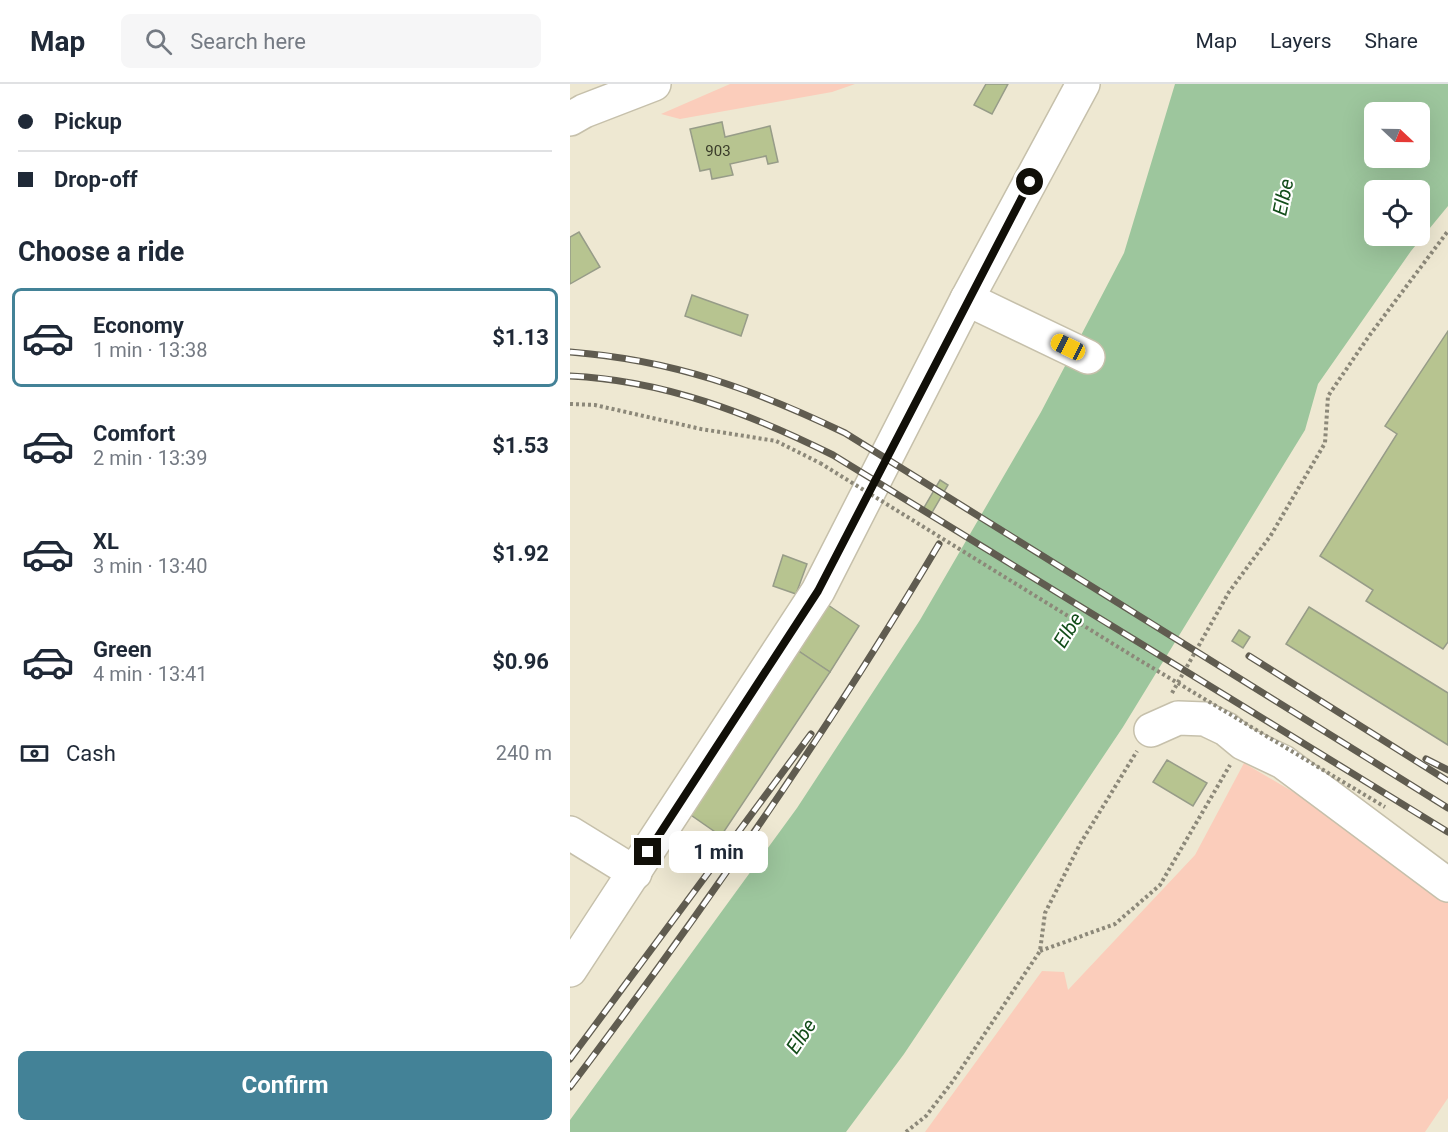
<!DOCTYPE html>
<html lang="en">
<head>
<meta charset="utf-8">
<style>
  :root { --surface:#fff; --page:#f6f6f7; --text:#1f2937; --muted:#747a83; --line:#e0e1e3; --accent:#438297 }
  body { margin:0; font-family:Roboto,sans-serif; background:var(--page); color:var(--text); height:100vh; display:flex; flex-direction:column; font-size:22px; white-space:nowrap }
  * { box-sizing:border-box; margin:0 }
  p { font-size:20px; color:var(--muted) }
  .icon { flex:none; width:33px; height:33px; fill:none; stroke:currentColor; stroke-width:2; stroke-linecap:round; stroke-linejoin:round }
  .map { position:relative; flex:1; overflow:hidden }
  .side { display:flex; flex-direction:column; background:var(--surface); width:570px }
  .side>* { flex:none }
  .top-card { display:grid; align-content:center; height:132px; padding:0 18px; background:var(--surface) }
  .needle { width:39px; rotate:112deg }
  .controls { position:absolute; left:794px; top:18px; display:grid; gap:12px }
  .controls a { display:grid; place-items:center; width:66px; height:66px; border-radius:9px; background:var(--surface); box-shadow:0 6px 24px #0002; font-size:30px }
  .end { position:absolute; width:27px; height:27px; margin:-14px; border:8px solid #110f08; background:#fff; box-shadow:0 0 0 3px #fff }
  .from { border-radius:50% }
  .bubble { position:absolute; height:42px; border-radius:9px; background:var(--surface); box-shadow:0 6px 24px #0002; font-size:20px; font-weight:700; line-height:42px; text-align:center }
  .car { position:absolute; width:18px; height:36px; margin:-18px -9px; border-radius:8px; box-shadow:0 0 4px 2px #0007; background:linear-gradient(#f5c518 24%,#345 0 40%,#f5c518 0 76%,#345 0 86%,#f5c518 0) }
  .top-card b { display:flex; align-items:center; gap:21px; height:57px; font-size:22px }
  .top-card b+b { border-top:2px solid var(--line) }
  .top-card i { width:15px; height:15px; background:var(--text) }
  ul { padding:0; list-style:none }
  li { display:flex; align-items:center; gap:18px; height:99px; margin:0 12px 9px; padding:0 6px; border:3px solid transparent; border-radius:9px }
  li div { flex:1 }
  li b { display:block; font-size:22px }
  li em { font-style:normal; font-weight:700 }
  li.on { border-color:var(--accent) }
  li>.icon { width:54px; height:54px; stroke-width:1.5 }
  h2 { padding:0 18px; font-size:27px; line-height:72px }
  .pay { display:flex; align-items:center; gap:15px; height:66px; padding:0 18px; font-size:22px }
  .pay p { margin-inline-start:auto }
  .action { display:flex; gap:12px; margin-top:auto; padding:12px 18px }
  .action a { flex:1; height:69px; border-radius:9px; background:var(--accent); color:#fff; font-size:24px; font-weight:700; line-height:69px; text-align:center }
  header { display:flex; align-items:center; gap:36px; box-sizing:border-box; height:84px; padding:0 30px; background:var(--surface); border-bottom:2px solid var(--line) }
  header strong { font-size:28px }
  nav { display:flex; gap:33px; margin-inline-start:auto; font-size:21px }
  .search { width:420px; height:54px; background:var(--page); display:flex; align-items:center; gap:15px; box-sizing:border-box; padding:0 21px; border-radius:9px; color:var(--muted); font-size:22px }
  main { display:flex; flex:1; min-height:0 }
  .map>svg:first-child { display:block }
  .green { fill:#fbcdbb }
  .water { fill:#9dc69d; fill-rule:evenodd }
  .building { fill:#b7c490; stroke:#979c88; stroke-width:1.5 }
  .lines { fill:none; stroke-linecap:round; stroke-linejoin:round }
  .minor-casing { stroke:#c6c0ab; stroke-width:36 }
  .path { stroke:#8c8879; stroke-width:4; stroke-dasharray:3 3; stroke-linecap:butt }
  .minor { stroke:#fff; stroke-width:33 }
  .rail-casing { stroke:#605c50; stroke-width:7 }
  .rail { stroke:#fff; stroke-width:4.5; stroke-dasharray:14; stroke-linecap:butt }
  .path-bridge { stroke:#8c8879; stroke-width:4; stroke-dasharray:3 3; stroke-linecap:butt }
  .route { stroke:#110f08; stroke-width:8 }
  .labels { text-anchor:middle; stroke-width:4.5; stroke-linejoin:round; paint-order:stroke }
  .number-label { font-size:15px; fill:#3a3c2a }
  .water-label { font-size:20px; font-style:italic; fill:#124d19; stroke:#fff }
</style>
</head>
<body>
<header>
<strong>Map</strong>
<div class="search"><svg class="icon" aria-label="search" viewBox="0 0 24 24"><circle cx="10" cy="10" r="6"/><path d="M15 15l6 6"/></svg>Search here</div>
<nav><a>Map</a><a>Layers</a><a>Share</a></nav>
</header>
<main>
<section class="side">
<div class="top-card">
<b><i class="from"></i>Pickup</b>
<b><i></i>Drop-off</b>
</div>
<h2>Choose a ride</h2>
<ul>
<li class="on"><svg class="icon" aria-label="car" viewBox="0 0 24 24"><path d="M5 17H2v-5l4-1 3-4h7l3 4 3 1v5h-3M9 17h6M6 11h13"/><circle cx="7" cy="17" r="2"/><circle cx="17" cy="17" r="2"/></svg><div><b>Economy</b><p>1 min · 13:38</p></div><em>$1.13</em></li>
<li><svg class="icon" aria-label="car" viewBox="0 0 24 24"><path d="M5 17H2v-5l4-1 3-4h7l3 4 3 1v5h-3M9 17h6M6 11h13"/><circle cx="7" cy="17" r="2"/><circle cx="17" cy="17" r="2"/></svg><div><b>Comfort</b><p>2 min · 13:39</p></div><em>$1.53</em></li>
<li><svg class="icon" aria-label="car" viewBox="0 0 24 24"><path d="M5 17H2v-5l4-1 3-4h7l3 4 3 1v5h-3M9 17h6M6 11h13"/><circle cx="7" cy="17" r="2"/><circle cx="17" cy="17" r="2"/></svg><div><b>XL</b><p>3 min · 13:40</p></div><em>$1.92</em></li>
<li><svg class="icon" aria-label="car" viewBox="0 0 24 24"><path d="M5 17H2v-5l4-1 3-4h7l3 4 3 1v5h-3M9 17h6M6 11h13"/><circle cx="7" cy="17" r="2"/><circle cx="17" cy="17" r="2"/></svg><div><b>Green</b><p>4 min · 13:41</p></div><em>$0.96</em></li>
</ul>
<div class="pay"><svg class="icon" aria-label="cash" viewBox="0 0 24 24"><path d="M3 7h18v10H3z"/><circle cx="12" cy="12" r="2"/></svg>Cash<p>240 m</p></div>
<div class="action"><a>Confirm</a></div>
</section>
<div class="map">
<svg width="878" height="1048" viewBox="0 0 878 1048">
  <rect width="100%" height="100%" fill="#eee8d2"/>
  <g class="green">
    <polygon points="160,0 285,0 262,8 110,35 91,30"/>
    <polygon points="674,679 749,723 878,812 878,1014 855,1048 355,1048 472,887 494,888 498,906 625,771"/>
  </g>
  <path class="water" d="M605,0H878V122L841,167L748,300L735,346L553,643L334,970L276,1048H0V1036L227,724L350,536L471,328L554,169ZM804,28H849V74H804ZM804,106H849V152H804Z"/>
  <g class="building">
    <polygon points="416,0 438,0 422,30 404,21"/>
    <polygon points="152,38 155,53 200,42 208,78 198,80 196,72 160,80 163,91 142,95 140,85 130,87 120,45"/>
    <polygon points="9,148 30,183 0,200 0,153"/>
    <polygon points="122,211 178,231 171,252 115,232"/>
    <polygon points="878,247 878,558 873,565 796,517 803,506 750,472 827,350 815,342"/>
    <polygon points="370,396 378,401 360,432 352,427"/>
    <polygon points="213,471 237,480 226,510 203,502"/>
    <polygon points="258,521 289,542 260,588 227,566"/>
    <polygon points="739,523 878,609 878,661 716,560"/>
    <polygon points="669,546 680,553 673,564 662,557"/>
    <polygon points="227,566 260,588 151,752 118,729"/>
    <polygon points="597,676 637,699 623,722 583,698"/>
  </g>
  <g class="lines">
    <g class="minor-casing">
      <g id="minor">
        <polyline points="0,35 14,27 84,0"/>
        <polyline points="397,215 513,0"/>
        <polyline points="581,646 608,634 635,635 656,645 673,659 713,678 878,801"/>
        <polyline points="0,749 65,789"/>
        <polyline points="0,886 248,507 397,215 518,273"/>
      </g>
    </g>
    <g class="path">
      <polyline points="0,320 25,321 131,345 206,357 250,379"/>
      <polyline points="602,609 659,508 701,451 755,359 758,312 799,252 878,147"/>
      <polyline points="470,867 545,840 590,801 660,681"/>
      <polyline points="336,1048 356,1032 383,997 470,867 475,829 510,760 567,667"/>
    </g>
    <use href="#minor" class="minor"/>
    <g class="rail-casing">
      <g id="rail">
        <path d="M0,268C103,276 183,305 275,349L878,724"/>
        <path d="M0,292C93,296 181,330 263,371L878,748"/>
        <polyline points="679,572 878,697"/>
        <polyline points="856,675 878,686"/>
        <polyline points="0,975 241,650"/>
        <path d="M0,1003C132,828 257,649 369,460"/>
      </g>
    </g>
    <use href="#rail" class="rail"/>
    <polyline class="path-bridge" points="250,379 566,574 815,723"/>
  </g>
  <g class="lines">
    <polyline class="route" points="78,768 248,507 460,98"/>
  </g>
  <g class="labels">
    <g class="number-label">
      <text x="148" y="72">903</text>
    </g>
    <g class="water-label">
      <text transform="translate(713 113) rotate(-78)" y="7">Elbe</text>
      <text transform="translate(498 546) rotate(-58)" y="7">Elbe</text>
      <text transform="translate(231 952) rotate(-56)" y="7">Elbe</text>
    </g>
  </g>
</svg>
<div class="controls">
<a><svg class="needle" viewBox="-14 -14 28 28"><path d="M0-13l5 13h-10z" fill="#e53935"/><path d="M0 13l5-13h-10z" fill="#747a83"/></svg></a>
<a><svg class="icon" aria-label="locate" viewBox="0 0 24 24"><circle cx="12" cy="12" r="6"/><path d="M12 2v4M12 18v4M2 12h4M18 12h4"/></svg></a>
</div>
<i class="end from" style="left:460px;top:98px"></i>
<i class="end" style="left:78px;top:768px"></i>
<div class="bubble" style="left:99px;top:747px;width:99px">1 min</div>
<i class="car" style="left:498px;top:263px;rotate:296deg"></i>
</div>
</main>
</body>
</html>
